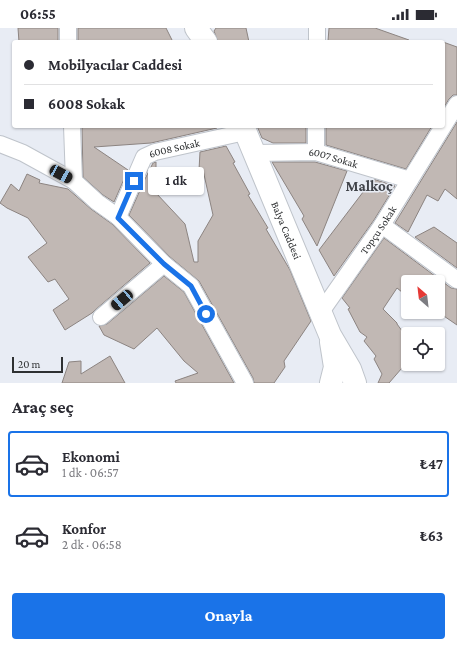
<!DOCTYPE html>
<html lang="tr">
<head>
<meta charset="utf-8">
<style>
  :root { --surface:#fff; --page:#f7f7f7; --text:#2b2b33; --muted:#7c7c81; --line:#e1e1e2; --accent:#1a73e8 }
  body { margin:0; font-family:"Crimson Pro",serif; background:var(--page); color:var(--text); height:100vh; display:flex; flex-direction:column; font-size:15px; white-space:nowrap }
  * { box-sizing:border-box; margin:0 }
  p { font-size:13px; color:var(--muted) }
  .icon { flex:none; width:22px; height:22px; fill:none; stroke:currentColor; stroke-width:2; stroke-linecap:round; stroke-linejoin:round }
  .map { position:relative; height:355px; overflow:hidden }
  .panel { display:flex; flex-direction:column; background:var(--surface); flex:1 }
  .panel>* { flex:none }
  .banner { position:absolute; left:12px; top:12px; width:433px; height:88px; border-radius:4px; box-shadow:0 1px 3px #0004; display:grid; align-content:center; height:88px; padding:0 12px; background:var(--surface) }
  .needle { width:26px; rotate:332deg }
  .buttons { position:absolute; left:401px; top:247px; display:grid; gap:8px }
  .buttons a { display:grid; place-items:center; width:44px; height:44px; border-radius:4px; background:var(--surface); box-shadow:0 1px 3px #0004; font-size:20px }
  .scale { position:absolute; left:12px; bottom:10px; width:51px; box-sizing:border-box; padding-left:4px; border:2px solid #2e3032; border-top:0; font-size:11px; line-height:14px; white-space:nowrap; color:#2e3032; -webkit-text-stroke:3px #e8ecf4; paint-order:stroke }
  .end { position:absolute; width:18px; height:18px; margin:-9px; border:5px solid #1a73e8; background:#fff; box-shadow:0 0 0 2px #fff }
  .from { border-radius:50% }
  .bubble { position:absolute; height:28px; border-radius:4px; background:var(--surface); box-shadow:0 1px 3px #0004; font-size:13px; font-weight:700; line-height:28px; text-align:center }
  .car { position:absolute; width:12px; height:24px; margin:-12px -6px; border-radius:5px; box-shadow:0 0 3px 1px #0007; background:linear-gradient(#222 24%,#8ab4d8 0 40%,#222 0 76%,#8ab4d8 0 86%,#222 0) }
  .banner b { display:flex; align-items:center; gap:14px; height:38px; font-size:15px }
  .banner b+b { border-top:1px solid var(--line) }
  .banner i { width:10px; height:10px; background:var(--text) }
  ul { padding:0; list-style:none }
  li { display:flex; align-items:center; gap:12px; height:66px; margin:0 8px 6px; padding:0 4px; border:2px solid transparent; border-radius:4px }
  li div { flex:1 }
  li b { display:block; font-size:15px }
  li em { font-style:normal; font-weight:700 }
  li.selected { border-color:var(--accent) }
  li>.icon { width:36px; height:36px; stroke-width:1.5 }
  h2 { padding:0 12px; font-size:18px; line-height:48px }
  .primary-button { display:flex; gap:8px; margin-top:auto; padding:8px 12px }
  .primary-button a { flex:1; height:46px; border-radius:4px; background:var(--accent); color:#fff; font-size:16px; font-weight:700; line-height:46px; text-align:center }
  .status { display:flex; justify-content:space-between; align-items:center; height:28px; padding:0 20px; background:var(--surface); direction:ltr }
  .status svg { height:11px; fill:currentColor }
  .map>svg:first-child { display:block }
  .building { fill:#c1b8b4; stroke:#8c8481 }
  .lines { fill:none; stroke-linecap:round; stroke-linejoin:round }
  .street-casing { stroke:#bfc4cb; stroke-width:18 }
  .secondary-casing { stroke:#bfc4cb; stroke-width:24 }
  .street { stroke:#fff; stroke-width:16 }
  .secondary { stroke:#fff; stroke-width:22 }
  .route { stroke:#1a73e8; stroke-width:5 }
  .labels { text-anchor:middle; stroke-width:3; stroke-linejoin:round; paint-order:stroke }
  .street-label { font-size:11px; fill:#2e3032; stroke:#e8ecf4 }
  .district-label { font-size:15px; font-weight:bold; fill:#404349; stroke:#e8ecf4 }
</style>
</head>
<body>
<div class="status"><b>06:55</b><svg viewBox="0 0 49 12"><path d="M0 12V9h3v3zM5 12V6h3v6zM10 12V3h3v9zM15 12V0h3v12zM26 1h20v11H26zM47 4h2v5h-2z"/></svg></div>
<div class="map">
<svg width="457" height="355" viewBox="0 0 457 355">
  <rect width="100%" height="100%" fill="#e8ecf4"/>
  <g class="building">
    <polygon points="18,0 58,0 58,14 19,14"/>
    <polygon points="78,0 166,0 173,14 78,14"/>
    <polygon points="216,0 246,0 249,14 218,14 214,3"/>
    <polygon points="329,0 375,0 409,12 409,14 328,13"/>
    <polygon points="443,14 457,19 457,67 453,67 449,71 443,81"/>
    <polygon points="457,94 457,171 445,161 438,173 427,167 408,204 395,195"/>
    <polygon points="82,98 216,98 217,100 151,115 94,119 128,142 114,174 103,167 83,149"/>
    <polygon points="257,98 306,98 306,115 273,115 262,110"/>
    <polygon points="326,98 432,98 406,141 326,117"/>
    <polygon points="226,118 235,134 233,135 250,166 248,167 268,200 266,201 290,242 311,293 284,333 285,339 274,355 254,355 253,350 199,253 170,229 129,187 145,151 153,135 156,134 156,165 185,196 194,234 198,234 198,213 213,187 203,142 199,142 200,124"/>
    <polygon points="272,134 315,134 347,143 317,218 302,191 304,188"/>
    <polygon points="27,146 40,152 39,155 68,161 91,181 112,196 150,235 95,282 92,285 65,302 53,282 69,271 55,251 48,254 28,229 47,215 28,190 7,180 0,175 11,156 19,163"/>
    <polygon points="373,151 395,158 374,192 334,248 319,222"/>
    <polygon points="434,199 457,215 457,240 415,209"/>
    <polygon points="384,210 451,260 457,261 457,297 438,284 438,254 408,254 408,269 397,260 383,281 397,295 397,296 408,311 408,333 389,355 378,355 382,346 374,331 376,328 364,313 367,309 360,304 348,281 350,280 342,270"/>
    <polygon points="164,248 184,264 234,355 176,355 175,353 198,345 184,333 157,300 134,321 104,307 99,298 107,296"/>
    <polygon points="110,328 125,355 62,355 69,334 81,333 81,346"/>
  </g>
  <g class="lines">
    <g class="street-casing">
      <g id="street">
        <polyline points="68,0 68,14"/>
        <polyline points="317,14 317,0"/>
        <polyline points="72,98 74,153"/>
        <polyline points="0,116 23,125 74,153 97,174 118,189 164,236 191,258 245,355"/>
        <polyline points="316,124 316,98"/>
        <path id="s1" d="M255,125L316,124L410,152"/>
        <path id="s2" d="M118,189L144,129L155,124L245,104"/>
        <polyline points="382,197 457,252"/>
        <path id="s3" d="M321,284L382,197L457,76"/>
        <polyline points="101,289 164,236"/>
      </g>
    </g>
    <g class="secondary-casing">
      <g id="secondary">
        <polyline points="196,0 206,14"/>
        <path id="s4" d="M243,98L330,307L350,341L355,355"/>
        <polyline points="331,355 335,339 331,314"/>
      </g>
    </g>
    <use href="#street" class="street"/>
    <use href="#secondary" class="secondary"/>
  </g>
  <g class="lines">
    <polyline class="route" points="134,153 118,190 164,236 191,258 206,286"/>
  </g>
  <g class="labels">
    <g class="street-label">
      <text dy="4" stroke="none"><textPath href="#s2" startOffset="97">6008 Sokak</textPath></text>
      <text dy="4" stroke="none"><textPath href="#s1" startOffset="79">6007 Sokak</textPath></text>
      <text dy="4" stroke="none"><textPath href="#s4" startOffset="113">Balya Caddesi</textPath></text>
      <text dy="4" stroke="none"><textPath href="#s3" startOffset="100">Topçu Sokak</textPath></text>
    </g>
    <g class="district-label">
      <text x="369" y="163">Malkoç</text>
    </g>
  </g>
</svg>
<div class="buttons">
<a><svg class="needle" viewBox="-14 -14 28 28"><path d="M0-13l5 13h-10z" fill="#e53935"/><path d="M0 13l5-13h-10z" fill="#7c7c81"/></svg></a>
<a><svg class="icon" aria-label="locate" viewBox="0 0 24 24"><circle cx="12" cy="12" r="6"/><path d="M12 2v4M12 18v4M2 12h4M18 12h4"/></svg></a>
</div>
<div class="scale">20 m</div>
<i class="end from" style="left:206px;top:286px"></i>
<i class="end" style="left:134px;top:153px"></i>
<div class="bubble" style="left:148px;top:139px;width:56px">1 dk</div>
<i class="car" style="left:61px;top:146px;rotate:118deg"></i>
<i class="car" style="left:122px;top:272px;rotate:230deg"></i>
<div class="banner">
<b><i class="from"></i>Mobilyacılar Caddesi</b>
<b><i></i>6008 Sokak</b>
</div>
</div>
<section class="panel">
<h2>Araç seç</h2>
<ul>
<li class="selected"><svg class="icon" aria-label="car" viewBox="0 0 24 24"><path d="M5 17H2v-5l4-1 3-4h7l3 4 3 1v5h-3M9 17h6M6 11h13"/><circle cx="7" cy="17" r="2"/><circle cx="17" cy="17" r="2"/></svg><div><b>Ekonomi</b><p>1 dk · 06:57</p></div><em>₺47</em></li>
<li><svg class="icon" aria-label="car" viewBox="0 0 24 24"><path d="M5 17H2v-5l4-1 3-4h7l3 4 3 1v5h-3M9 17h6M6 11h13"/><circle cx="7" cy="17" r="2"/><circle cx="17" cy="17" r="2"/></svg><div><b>Konfor</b><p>2 dk · 06:58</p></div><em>₺63</em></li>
</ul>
<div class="primary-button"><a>Onayla</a></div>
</section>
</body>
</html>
